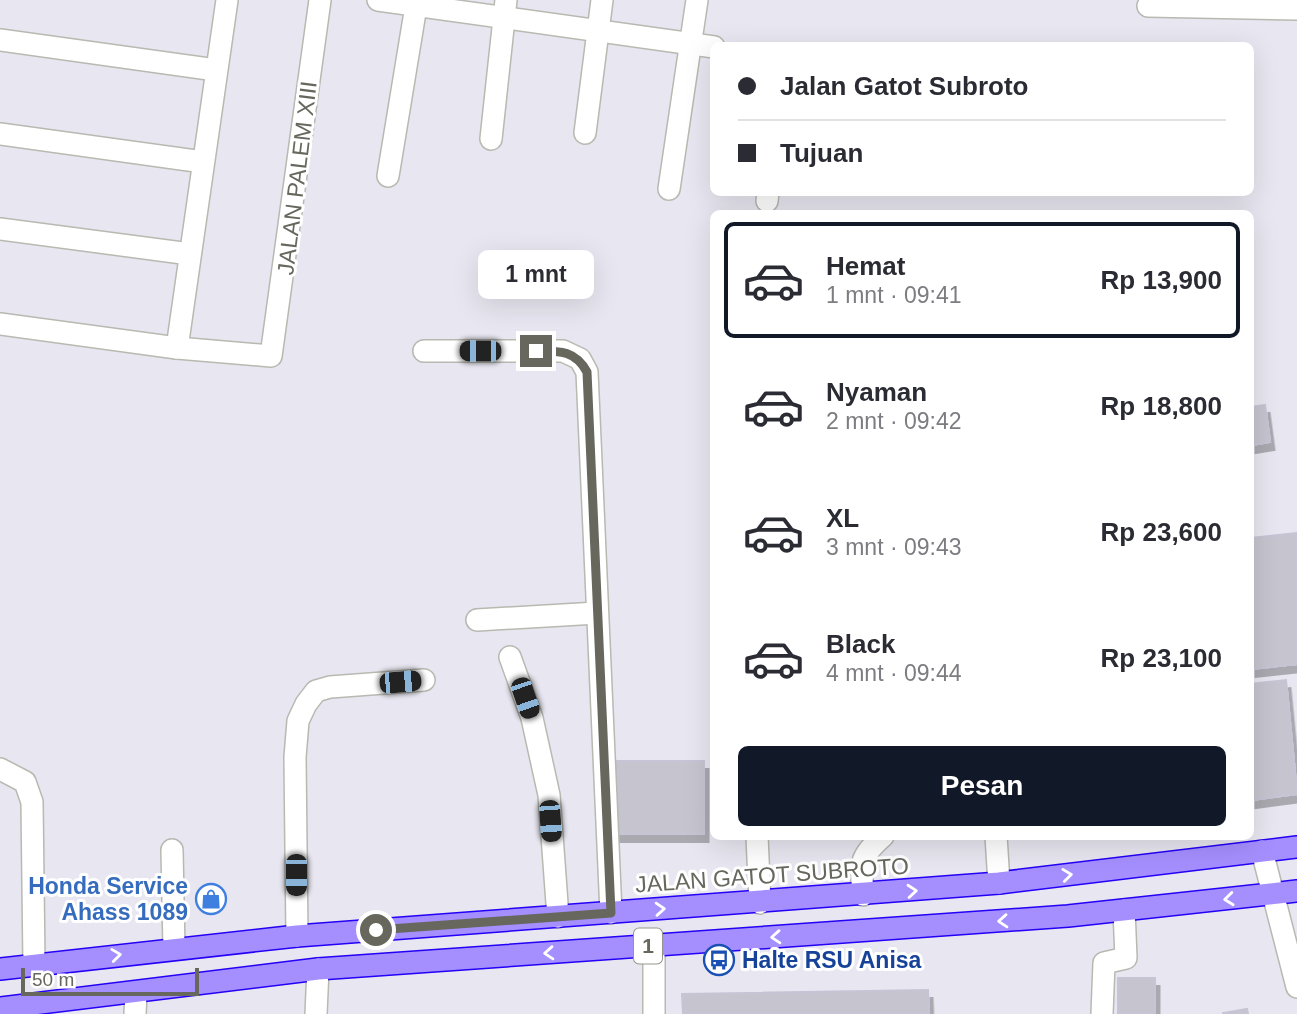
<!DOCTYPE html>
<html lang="id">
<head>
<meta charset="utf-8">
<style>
  :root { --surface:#fff; --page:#f7f7f7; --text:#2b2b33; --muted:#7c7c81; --line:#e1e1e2; --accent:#111827 }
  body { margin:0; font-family:Arial,sans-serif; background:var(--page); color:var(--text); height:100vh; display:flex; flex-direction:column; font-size:26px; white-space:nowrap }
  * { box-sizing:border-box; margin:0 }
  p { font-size:23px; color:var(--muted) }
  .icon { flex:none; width:38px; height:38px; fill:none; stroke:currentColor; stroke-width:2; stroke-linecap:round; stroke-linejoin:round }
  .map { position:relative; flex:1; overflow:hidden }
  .drawer { position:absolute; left:710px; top:210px; width:544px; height:630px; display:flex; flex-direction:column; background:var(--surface); border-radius:10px; box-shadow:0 7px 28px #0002 }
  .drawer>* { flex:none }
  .guide { position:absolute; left:710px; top:42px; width:544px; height:154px; border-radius:10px; box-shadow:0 7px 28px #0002; display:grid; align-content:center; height:154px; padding:0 28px; background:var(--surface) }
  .scale { position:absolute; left:21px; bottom:18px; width:178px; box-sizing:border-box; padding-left:7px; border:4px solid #67675e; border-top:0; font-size:19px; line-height:24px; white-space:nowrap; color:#67675e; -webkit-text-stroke:5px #fff; paint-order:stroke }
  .end { position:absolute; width:32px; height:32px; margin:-16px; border:9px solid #67675e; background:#fff; box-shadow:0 0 0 4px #fff }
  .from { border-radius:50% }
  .bubble { position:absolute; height:49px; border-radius:10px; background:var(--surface); box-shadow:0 7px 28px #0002; font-size:23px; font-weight:700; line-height:49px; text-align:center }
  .car { position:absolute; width:21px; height:42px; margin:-21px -10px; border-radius:9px; box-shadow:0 0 5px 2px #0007; background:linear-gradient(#222 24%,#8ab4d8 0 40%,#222 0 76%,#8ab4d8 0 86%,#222 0) }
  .guide b { display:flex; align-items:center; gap:24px; height:66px; font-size:26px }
  .guide b+b { border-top:2px solid var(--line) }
  .guide i { width:18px; height:18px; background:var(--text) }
  ul { padding:12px 0 0; list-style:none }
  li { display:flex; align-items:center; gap:21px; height:116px; margin:0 14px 10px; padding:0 14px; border:4px solid transparent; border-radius:10px }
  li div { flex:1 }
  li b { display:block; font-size:26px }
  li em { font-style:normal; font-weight:700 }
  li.selected { border-color:var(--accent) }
  li>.icon { width:63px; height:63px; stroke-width:1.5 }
  .cta { display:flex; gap:14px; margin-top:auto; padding:14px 28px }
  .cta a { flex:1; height:80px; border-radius:10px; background:var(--accent); color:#fff; font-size:28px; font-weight:700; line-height:80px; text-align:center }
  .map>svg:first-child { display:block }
  .building { fill:#c6c4ce; stroke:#c7c4d5; stroke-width:2; filter:url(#shadow) }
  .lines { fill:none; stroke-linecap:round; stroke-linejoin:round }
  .minor-casing { stroke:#b8b9b1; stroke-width:24 }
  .highway-casing { stroke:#2300f6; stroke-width:24 }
  .minor { stroke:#fff; stroke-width:21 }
  .highway { stroke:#a58fff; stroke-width:21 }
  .oneway { stroke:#fff }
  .route { stroke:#67675e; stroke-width:9 }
  .labels { text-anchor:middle; stroke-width:6; stroke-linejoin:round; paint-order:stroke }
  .shield { fill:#fff; stroke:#95958e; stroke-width:2 }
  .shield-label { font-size:21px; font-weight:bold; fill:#67675e }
  .street-label { font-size:23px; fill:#67675e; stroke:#fff }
  .shop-label { font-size:23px; font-weight:bold; fill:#366cbe; stroke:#fff; text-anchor:end }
  .transit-label { font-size:23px; font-weight:bold; fill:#164399; stroke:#fff; text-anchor:start }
</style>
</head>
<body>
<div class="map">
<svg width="1297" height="1014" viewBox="0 0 1297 1014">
  <defs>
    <filter id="shadow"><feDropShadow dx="4.5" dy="8" stdDeviation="0" flood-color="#0004"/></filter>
  </defs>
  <rect width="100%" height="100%" fill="#e8e6f0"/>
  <g class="building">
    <polygon points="1265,405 1270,442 1251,445 1251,407"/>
    <polygon points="1296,533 1297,664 1251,669 1251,538"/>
    <polygon points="1286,680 1297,794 1251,800 1251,684"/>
    <rect x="606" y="761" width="98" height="73"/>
    <rect x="1118" y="978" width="37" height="36"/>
    <polygon points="928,990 929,1014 683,1014 682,994"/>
    <polygon points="1247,1009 1248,1014 1223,1014 1223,1013"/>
  </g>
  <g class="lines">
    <g class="minor-casing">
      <g id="minor">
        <polyline points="378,0 714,47"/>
        <polyline points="1148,6 1297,9"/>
        <polyline points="0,40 216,70"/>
        <polyline points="585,133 602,0"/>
        <polyline points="0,134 203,162"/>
        <polyline points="491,139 506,0"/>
        <polyline points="388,176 417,0"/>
        <polyline points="669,189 697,0"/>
        <polyline points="767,201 768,192"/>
        <polyline points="0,229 190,254"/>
        <polyline points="0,324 177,348 271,356 320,0"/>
        <polyline points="177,348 227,0"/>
        <polyline points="424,351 563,351 580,359 587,372 611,913"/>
        <polyline points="477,620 597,613"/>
        <polyline points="510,657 532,718 549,795 558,917"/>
        <polyline points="0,769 25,782 32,802 34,965"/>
        <polyline points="757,836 760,903"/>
        <polyline points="996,836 999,883"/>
        <polyline points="172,850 174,949"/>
        <polyline points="1262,851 1297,987"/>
        <path d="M863,895C861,864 858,858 883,836"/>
        <polyline points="297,936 295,757 298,721 306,704 316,691 330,687 424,680"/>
        <polyline points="654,945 654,1014"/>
        <polyline points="135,1014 136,993"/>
        <polyline points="316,1014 318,969"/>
        <polyline points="1102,1014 1104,963 1126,958 1124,910"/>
      </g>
    </g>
    <g class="highway-casing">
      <g id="highway">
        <polyline points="0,969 297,936 999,883 1297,847"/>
        <polyline points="0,1008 318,969 1068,916 1297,891"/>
      </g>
    </g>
    <use href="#minor" class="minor"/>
    <use href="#highway" class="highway"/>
  </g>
  <defs><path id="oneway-chevron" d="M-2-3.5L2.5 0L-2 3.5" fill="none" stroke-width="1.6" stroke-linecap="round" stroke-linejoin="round" transform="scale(1.75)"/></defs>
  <g class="oneway">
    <use href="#oneway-chevron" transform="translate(1067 875) rotate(-7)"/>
    <use href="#oneway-chevron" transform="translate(912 891) rotate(-5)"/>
    <use href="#oneway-chevron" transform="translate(1229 899) rotate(174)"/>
    <use href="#oneway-chevron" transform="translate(660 909) rotate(-4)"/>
    <use href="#oneway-chevron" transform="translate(1003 921) rotate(176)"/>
    <use href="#oneway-chevron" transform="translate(776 937) rotate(176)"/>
    <use href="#oneway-chevron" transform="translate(549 953) rotate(176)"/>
    <use href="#oneway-chevron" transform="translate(116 955) rotate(-7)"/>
  </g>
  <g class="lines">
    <path class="route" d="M376,930L611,913L587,372C575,350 559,351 536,351"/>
  </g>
  <defs>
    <g id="shop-ring" transform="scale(1.575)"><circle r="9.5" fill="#fff" stroke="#3f7fe0" stroke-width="1.5"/><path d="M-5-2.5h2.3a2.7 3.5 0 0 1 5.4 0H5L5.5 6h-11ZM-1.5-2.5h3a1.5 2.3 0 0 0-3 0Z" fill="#3f7fe0"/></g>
    <g id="bus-ring" transform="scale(1.575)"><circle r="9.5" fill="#fff" stroke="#1a4fb4" stroke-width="1.5"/><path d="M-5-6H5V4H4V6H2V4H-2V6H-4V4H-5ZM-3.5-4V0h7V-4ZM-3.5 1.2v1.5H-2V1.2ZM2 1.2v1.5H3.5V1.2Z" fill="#1a4fb4"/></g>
  </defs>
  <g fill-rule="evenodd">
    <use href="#shop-ring" x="211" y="899"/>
    <use href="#bus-ring" x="719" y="960"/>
  </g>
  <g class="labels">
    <rect class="shield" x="634" y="928.5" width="28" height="35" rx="5"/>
    <g class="shield-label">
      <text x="648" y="953">1</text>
    </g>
    <g class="street-label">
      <text transform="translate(297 178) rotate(-83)" y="8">JALAN PALEM XIII</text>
      <text transform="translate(772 875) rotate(-4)" y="8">JALAN GATOT SUBROTO</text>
    </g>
    <g class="shop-label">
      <text x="188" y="894">Honda Service<tspan x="188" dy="26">Ahass 1089</tspan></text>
    </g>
    <g class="transit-label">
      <text x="742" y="968">Halte RSU Anisa</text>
    </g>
  </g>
</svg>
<div class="scale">50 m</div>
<i class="end from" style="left:376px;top:930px"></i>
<i class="end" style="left:536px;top:351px"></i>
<div class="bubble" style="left:478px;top:250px;width:116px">1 mnt</div>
<i class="car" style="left:480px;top:351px;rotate:270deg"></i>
<i class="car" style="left:400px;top:682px;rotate:85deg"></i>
<i class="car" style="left:525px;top:698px;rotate:161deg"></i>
<i class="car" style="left:550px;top:821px;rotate:176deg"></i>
<i class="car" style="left:296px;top:875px;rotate:180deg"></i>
<div class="guide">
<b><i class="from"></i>Jalan Gatot Subroto</b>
<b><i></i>Tujuan</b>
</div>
<section class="drawer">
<ul>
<li class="selected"><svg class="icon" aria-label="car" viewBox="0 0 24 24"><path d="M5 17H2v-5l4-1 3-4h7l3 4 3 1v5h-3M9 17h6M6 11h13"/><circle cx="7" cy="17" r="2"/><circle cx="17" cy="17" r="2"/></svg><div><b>Hemat</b><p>1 mnt · 09:41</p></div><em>Rp 13,900</em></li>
<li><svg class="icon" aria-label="car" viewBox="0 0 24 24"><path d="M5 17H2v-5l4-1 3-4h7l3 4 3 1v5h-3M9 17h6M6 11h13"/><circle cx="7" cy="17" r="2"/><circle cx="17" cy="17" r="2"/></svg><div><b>Nyaman</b><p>2 mnt · 09:42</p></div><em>Rp 18,800</em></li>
<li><svg class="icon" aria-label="car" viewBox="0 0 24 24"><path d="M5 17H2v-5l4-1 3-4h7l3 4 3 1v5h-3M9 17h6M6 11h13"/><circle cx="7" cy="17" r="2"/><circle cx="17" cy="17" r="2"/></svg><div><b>XL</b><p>3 mnt · 09:43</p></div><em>Rp 23,600</em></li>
<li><svg class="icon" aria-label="car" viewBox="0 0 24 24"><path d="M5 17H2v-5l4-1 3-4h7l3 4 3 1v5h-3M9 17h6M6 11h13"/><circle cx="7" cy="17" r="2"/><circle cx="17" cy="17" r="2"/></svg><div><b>Black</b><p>4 mnt · 09:44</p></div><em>Rp 23,100</em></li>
</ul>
<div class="cta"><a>Pesan</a></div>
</section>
</div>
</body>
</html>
